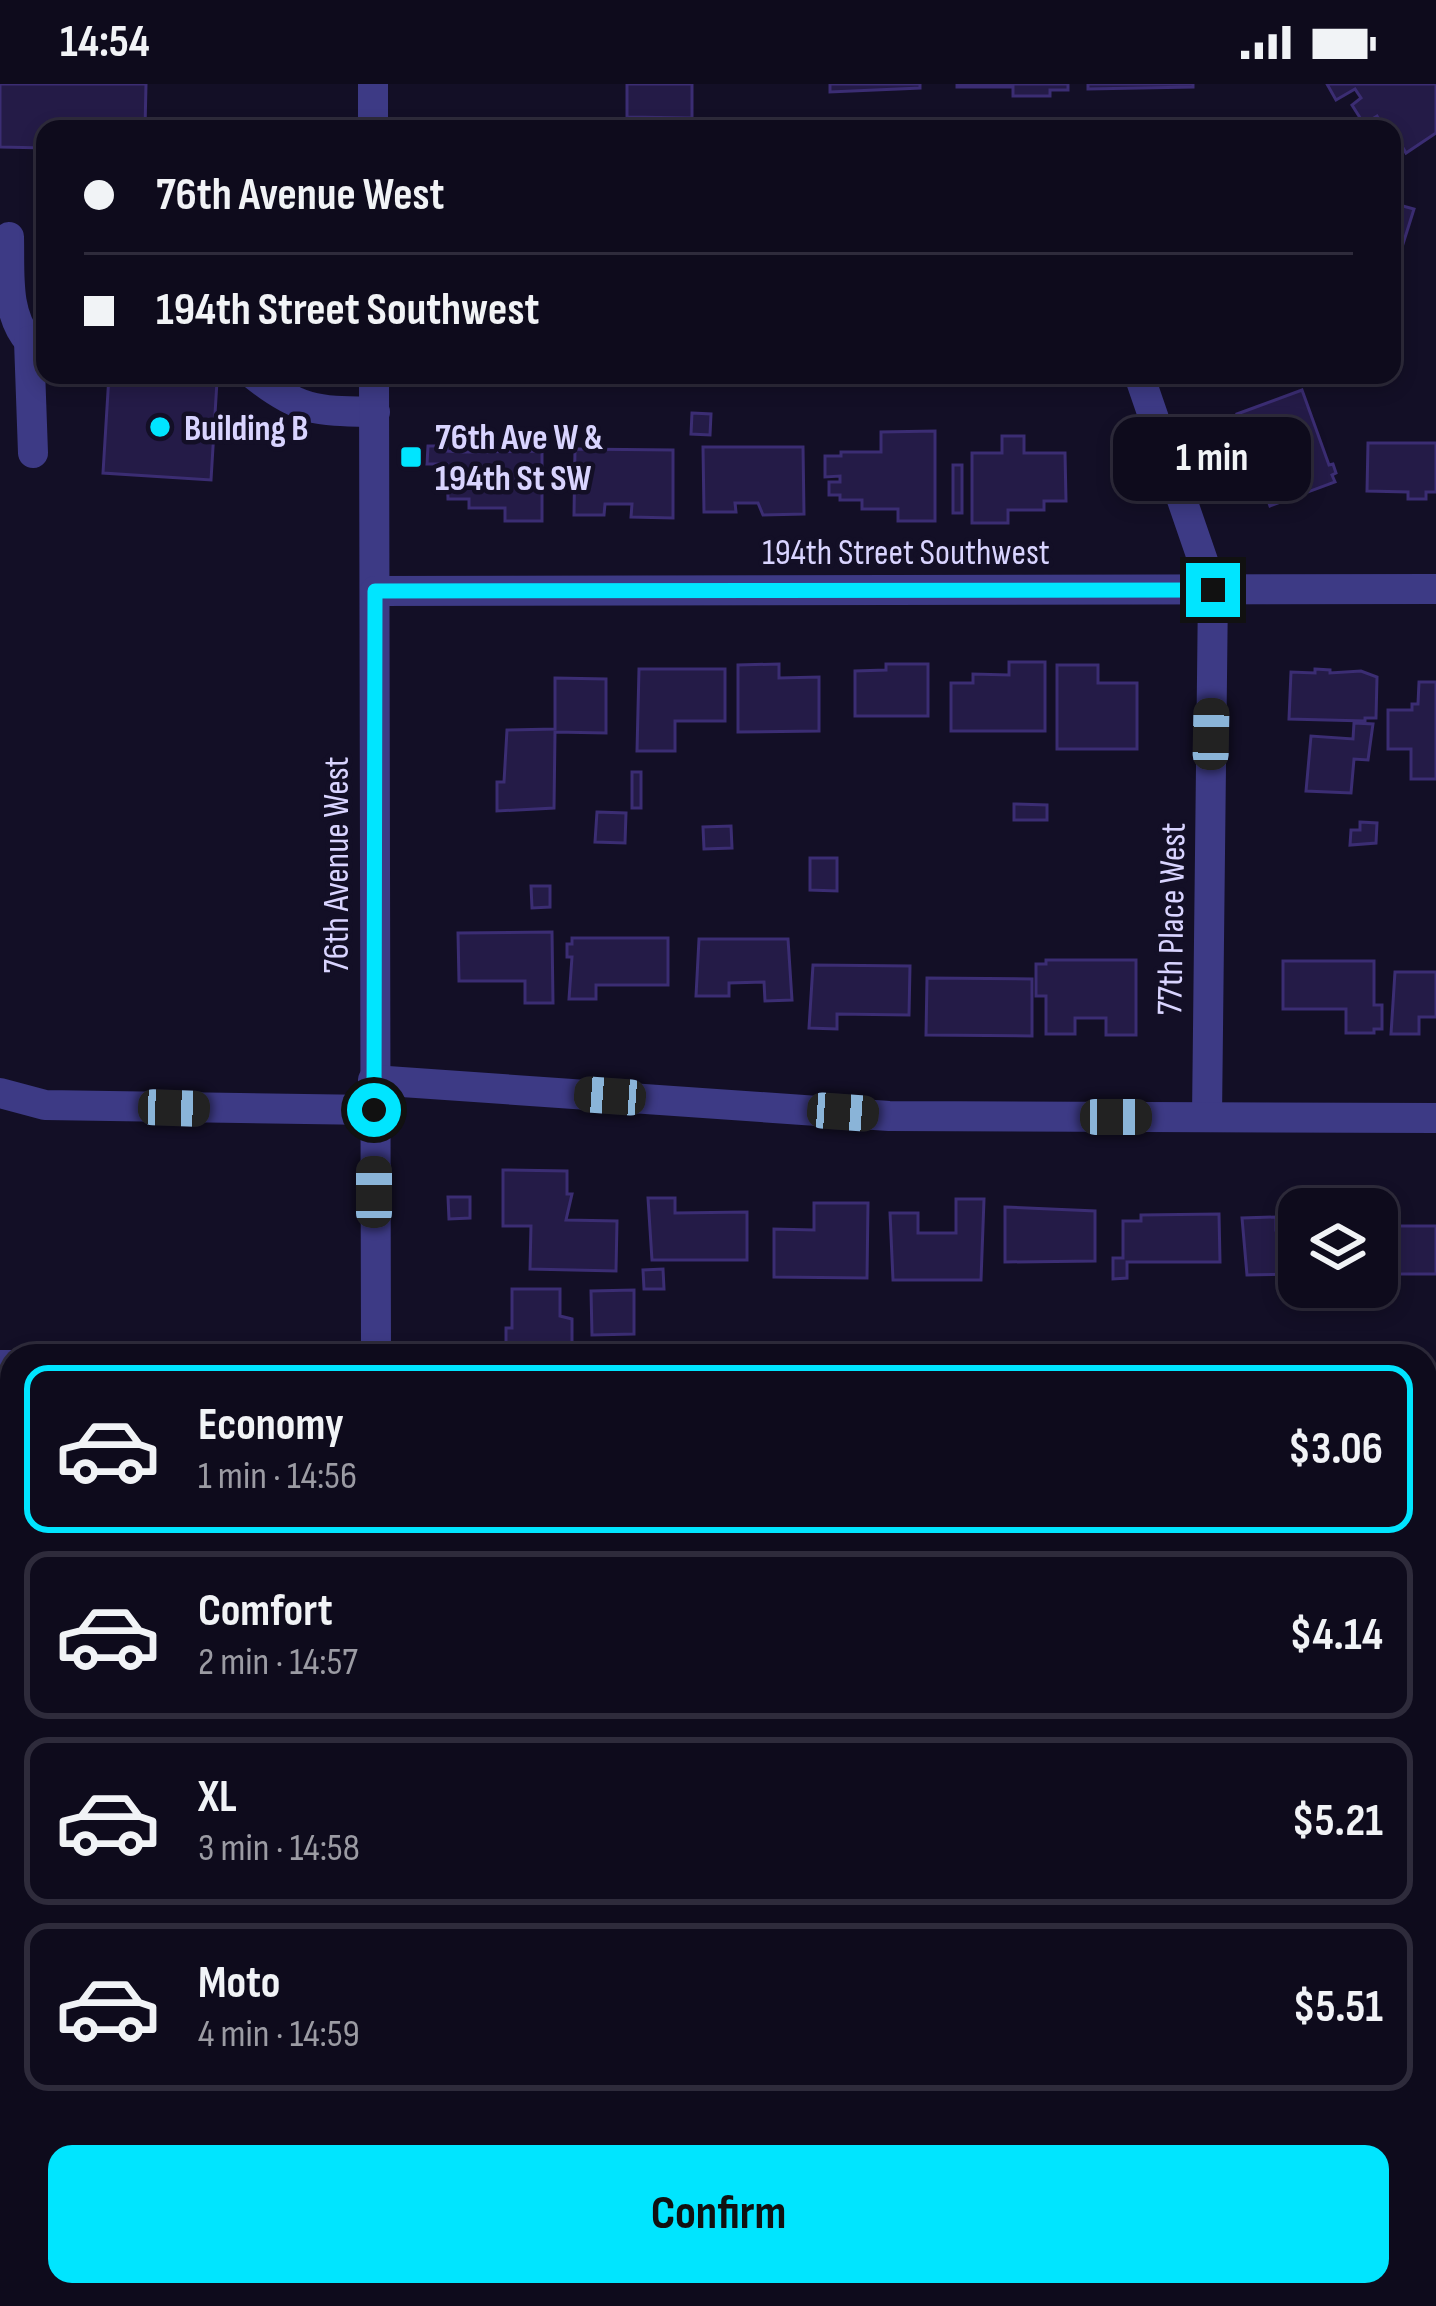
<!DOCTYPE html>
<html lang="en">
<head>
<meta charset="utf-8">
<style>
  :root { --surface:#0e0b1c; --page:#1c1929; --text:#f1f3f6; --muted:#9b9ba3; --line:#2e2b3b; --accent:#00e5ff }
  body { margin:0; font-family:"Sofia Sans Condensed",sans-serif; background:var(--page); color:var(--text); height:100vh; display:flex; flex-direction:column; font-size:45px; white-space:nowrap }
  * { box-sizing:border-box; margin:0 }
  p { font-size:39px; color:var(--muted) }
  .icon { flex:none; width:66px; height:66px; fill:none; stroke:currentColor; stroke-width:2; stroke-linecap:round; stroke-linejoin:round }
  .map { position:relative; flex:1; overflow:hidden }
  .panel { position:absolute; left:0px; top:1260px; width:1437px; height:963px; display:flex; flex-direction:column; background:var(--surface); border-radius:36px 36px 0 0; box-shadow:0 6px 18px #0003,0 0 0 3px var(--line) }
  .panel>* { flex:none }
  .hud { position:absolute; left:36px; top:36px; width:1365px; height:264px; border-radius:24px; box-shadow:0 6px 18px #0003,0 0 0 3px var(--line); display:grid; align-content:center; height:264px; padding:0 48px; background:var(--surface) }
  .fabs { position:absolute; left:1278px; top:1104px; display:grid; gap:24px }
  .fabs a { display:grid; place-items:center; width:120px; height:120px; border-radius:24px; background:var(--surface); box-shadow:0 6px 18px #0003,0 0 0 3px var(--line); font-size:60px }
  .end { position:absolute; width:54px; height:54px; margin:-27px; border:15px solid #00e5ff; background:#111; box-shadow:0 0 0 6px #111 }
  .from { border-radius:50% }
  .bubble { position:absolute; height:84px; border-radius:24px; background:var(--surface); box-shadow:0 6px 18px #0003,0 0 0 3px var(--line); font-size:39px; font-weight:700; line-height:84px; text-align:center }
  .car { position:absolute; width:36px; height:72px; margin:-36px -18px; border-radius:15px; box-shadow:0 0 9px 3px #0007; background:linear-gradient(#222 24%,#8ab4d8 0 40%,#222 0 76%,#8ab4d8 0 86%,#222 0) }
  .hud b { display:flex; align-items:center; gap:42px; height:114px; font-size:45px }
  .hud b+b { border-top:3px solid var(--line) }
  .hud i { width:30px; height:30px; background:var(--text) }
  ul { padding:21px 0 0; list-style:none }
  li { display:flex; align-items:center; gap:36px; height:168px; margin:0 24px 18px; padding:0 24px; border:6px solid var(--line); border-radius:24px }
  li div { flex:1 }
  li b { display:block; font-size:45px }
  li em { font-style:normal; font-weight:700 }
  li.active { border-color:var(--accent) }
  li>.icon { width:108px; height:108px; stroke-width:1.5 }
  .primary-button { display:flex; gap:24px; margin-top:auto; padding:24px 48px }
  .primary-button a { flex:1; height:138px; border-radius:24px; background:var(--accent); color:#111; font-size:48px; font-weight:700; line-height:138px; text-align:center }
  .status { display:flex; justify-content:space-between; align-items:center; height:84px; padding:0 60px; background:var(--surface); direction:ltr }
  .status svg { height:33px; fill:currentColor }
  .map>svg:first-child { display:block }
  .building { fill:#241b47; stroke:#3b2d73; stroke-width:3 }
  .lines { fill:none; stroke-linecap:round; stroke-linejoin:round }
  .minor { stroke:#3d3a85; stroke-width:30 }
  .route { stroke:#00e5ff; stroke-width:15 }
  .poi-dot { fill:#00e5ff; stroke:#130f26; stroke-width:4.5 }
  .labels { text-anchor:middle; stroke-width:9; stroke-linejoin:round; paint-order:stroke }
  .poi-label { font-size:36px; font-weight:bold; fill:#d9d4ff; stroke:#130f26; text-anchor:start }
  .street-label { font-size:36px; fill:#d9d4ff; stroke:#130f26 }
</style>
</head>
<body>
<div class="status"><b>14:54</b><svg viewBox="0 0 49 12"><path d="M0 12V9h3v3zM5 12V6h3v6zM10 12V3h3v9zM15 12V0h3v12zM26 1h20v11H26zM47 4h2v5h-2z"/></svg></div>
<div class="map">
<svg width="1436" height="2222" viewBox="0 0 1436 2222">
  <rect width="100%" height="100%" fill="#130f26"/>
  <g class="building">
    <polygon points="0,0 146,0 145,45 45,45 45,64 0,63"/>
    <polygon points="627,0 692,0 692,34 627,33"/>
    <polygon points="830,0 920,0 920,4 830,8"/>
    <polygon points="957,0 1068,0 1068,6 1050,6 1050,12 1013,12 1013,3 957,3"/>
    <polygon points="1088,0 1193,0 1193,3 1088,5"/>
    <polygon points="1327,0 1436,0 1436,49 1406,69 1392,45 1385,45 1377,32 1364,40 1352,21 1361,14 1355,5 1336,16"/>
    <polygon points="1392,119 1414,125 1392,195"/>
    <polygon points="109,291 217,297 211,396 103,389"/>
    <polygon points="1302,306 1329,381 1333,380 1336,389 1332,391 1335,398 1270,422 1237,330"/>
    <polygon points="692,329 711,330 710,351 691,350"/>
    <polygon points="935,347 935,437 898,437 898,425 862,425 862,416 840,416 840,411 829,411 829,398 840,398 840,392 825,393 825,372 841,372 841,368 881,368 881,348"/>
    <polygon points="1002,352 1024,352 1024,369 1065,369 1066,417 1044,417 1044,426 1008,426 1008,439 972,439 972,369 1002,369"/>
    <polygon points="1368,359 1436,359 1436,408 1426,408 1426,415 1408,415 1408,408 1367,407"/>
    <polygon points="428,362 447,362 447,367 463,368 542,367 542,437 505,437 505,424 469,424 469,415 448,415 447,380 427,380"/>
    <polygon points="703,363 803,363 804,430 763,431 758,419 735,419 736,428 704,428"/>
    <polygon points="575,365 673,366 673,434 631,433 632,420 605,420 604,431 574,431"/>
    <rect x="953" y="381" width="9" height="48"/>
    <polygon points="1009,578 1045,578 1045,647 951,647 951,599 973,599 973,590 1009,591"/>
    <polygon points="779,580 779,594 819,593 819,647 738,648 738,581"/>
    <polygon points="886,580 928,580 928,632 855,632 855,587 886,586"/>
    <polygon points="1057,581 1098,581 1098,599 1137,599 1137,665 1057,665"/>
    <polygon points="639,585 725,585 725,637 675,637 675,667 637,667"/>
    <polygon points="1315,585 1330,586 1330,589 1361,587 1377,593 1376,634 1365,634 1365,637 1289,635 1291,588 1315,589"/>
    <polygon points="555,594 606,595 606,649 555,648 554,724 497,727 497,698 504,698 507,646 555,645"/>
    <polygon points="1419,598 1436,598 1436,695 1411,695 1411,665 1388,665 1388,626 1412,626 1412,620 1418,620"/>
    <polygon points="1354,639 1373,640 1368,676 1354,675 1351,709 1306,707 1311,652 1353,655"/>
    <rect x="632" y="688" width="9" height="36"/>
    <polygon points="1014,720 1047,721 1047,736 1014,736"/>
    <polygon points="597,728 626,729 625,759 595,758"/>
    <polygon points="1360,738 1377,739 1376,759 1350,761 1351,746 1360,746"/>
    <polygon points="731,742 732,764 704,765 703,743"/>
    <polygon points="810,774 837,774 837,807 810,806"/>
    <polygon points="531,802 550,802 550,823 532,824"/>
    <polygon points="552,848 553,919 525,919 525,897 459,897 458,849"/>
    <polygon points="572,854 668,854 668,901 596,901 596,915 569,915 572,873 567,873 567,860 572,860"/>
    <polygon points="699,855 788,855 792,916 765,917 764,898 729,899 729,912 696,912"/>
    <polygon points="1046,876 1136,876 1136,951 1106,951 1106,934 1075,934 1075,950 1046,950 1046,912 1036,912 1036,880 1046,880"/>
    <polygon points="1283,877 1374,877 1374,921 1382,921 1382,945 1374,945 1374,949 1346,949 1346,925 1283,925"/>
    <polygon points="813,881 910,882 909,931 837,930 837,945 809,944"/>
    <polygon points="1395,888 1436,888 1436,933 1419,933 1419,950 1391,950"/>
    <polygon points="927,894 1032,895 1032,952 926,951"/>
    <polygon points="503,1086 567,1087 567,1110 572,1110 566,1136 617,1137 616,1187 530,1185 531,1142 503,1142"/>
    <polygon points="448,1113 470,1113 470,1134 449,1135"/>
    <polygon points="648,1114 675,1114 675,1129 747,1128 747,1176 652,1176"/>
    <polygon points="956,1115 984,1115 981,1196 893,1196 890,1129 918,1129 918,1149 956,1149"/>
    <polygon points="814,1119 868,1119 867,1194 774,1193 774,1145 814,1146"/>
    <polygon points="1005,1123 1095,1127 1095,1177 1005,1178"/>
    <polygon points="1377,1128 1381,1128 1381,1142 1436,1142 1436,1190 1393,1190 1393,1209 1359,1209 1359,1203 1377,1203"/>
    <polygon points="1219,1130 1220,1178 1127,1178 1127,1194 1113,1195 1113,1174 1123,1174 1123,1137 1141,1137 1141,1131"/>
    <polygon points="1276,1133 1276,1146 1299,1146 1299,1190 1247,1191 1242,1134"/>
    <polygon points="663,1185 664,1205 644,1205 643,1186"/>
    <polygon points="512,1205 560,1205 560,1232 572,1235 572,1272 506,1272 506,1244 512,1244"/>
    <polygon points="634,1206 634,1250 592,1251 591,1207"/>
    <polygon points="1425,1395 1436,1395 1436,1457 1425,1456"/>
    <rect x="1425" y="1664" width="11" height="45"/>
    <polygon points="1428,1950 1436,1950 1436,1994 1427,1994 1425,2004"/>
    <polygon points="530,2211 593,2211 594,2222 531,2222"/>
    <polygon points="1140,2211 1190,2211 1190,2222 1141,2222"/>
    <polygon points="1215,2211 1326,2211 1327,2222 1215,2222"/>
    <polygon points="876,2214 876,2222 825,2222 825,2215"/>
    <polygon points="1009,2214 1010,2222 924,2222 958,2221 958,2216"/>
  </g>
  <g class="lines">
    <g class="minor">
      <polyline points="373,0 373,45"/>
      <path d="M9,153C10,188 5,230 29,257"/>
      <path d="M254,291C300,328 318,327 375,328"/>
      <polyline points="374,291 376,1272"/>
      <polyline points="1139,291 1213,506 1207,1033"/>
      <polyline points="33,369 29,257 45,256"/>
      <polyline points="375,507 1436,505"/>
      <polyline points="373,996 889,1032 1436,1034"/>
      <polyline points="0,1009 45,1021 373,1026"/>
      <polyline points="0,1281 12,1281"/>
      <polyline points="1425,1538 1436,1538"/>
      <polyline points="1425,2125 1436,2127"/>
      <polyline points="0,2128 12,2130"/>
      <polyline points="381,2211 381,2222"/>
      <polyline points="713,2211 716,2222"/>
    </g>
  </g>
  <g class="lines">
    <polyline class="route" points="374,1026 375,507 1213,506"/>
  </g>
  <g class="poi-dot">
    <circle cx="160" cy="343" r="12"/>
    <rect x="399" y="361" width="24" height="24" rx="6"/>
  </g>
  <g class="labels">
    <g class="poi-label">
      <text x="184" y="356">Building B</text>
      <text x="435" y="365">76th Ave W &amp;<tspan x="435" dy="41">194th St SW</tspan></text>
    </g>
    <g class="street-label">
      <text x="906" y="480">194th Street Southwest</text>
      <text transform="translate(335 781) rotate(-90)" y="13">76th Avenue West</text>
      <text transform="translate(1170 835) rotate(-89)" y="13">77th Place West</text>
    </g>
  </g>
</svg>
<div class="fabs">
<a><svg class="icon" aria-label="layers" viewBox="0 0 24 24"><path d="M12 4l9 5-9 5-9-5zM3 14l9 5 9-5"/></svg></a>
</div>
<i class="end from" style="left:374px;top:1026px"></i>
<i class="end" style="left:1213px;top:506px"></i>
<div class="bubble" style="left:1113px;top:333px;width:198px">1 min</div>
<i class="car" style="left:1211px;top:650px;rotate:1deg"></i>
<i class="car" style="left:610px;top:1012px;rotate:274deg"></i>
<i class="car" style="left:174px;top:1024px;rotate:92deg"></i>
<i class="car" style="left:843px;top:1028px;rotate:94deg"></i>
<i class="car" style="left:1116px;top:1033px;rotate:90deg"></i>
<i class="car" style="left:374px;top:1108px;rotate:0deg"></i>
<div class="hud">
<b><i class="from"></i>76th Avenue West</b>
<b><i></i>194th Street Southwest</b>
</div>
<section class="panel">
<ul>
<li class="active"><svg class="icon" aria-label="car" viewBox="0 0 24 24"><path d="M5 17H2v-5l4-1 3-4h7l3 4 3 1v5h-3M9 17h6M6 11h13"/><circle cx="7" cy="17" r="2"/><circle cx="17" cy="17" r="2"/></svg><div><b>Economy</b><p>1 min · 14:56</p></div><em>$3.06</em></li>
<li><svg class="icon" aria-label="car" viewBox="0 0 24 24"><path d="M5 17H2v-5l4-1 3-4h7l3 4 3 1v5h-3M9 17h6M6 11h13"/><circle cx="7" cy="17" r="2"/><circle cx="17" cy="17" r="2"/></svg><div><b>Comfort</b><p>2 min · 14:57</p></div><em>$4.14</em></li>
<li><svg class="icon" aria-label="car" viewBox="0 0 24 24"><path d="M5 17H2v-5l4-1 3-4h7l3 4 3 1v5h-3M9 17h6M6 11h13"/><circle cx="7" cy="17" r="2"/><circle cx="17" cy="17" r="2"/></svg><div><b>XL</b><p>3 min · 14:58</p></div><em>$5.21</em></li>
<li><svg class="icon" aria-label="car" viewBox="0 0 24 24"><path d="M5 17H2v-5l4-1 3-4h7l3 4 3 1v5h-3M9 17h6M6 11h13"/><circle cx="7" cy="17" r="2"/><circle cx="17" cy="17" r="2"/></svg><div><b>Moto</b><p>4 min · 14:59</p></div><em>$5.51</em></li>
</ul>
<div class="primary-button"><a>Confirm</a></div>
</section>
</div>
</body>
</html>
